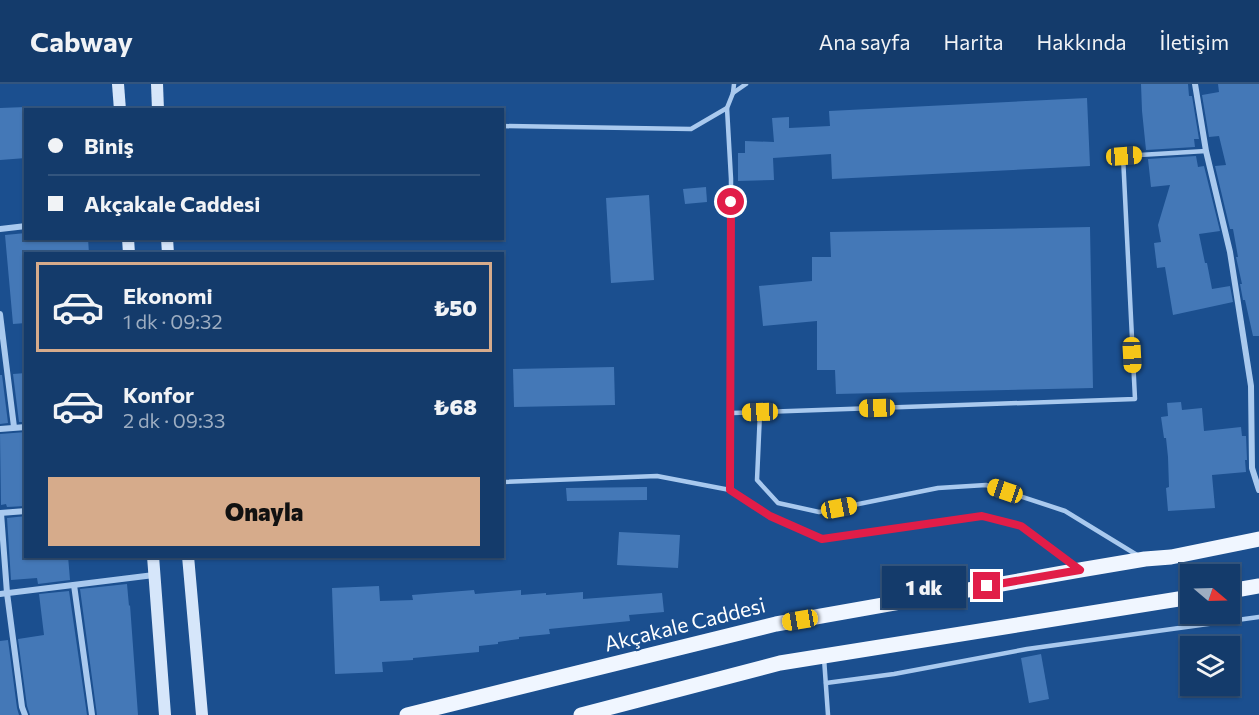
<!DOCTYPE html>
<html lang="tr">
<head>
<meta charset="utf-8">
<style>
  :root { --surface:#143b6b; --page:#1d4271; --text:#f1f3f6; --muted:#9dadc1; --line:#33557e; --accent:#d6ab8b }
  body { margin:0; font-family:Commissioner,sans-serif; background:var(--page); color:var(--text); height:100vh; display:flex; flex-direction:column; font-size:22px; white-space:nowrap }
  * { box-sizing:border-box; margin:0 }
  p { font-size:20px; color:var(--muted) }
  .icon { flex:none; width:33px; height:33px; fill:none; stroke:currentColor; stroke-width:2; stroke-linecap:round; stroke-linejoin:round }
  .map { position:relative; flex:1; overflow:hidden }
  .details { position:absolute; left:24px; top:168px; width:480px; height:306px; display:flex; flex-direction:column; background:var(--surface); border-radius:0px; box-shadow:0 2px 4px #0004,0 0 0 2px var(--line) }
  .details>* { flex:none }
  .guide { position:absolute; left:24px; top:24px; width:480px; height:132px; border-radius:0px; box-shadow:0 2px 4px #0004,0 0 0 2px var(--line); display:grid; align-content:center; height:132px; padding:0 24px; background:var(--surface) }
  .needle { width:39px; rotate:109deg }
  .tools { position:absolute; left:1180px; top:480px; display:grid; gap:12px }
  .tools a { display:grid; place-items:center; width:60px; height:60px; border-radius:0px; background:var(--surface); box-shadow:0 2px 4px #0004,0 0 0 2px var(--line); font-size:30px }
  .end { position:absolute; width:27px; height:27px; margin:-14px; border:8px solid #e11d48; background:#fff; box-shadow:0 0 0 3px #fff }
  .from { border-radius:50% }
  .bubble { position:absolute; height:42px; border-radius:0px; background:var(--surface); box-shadow:0 2px 4px #0004,0 0 0 2px var(--line); font-size:20px; font-weight:800; line-height:42px; text-align:center }
  .car { position:absolute; width:18px; height:36px; margin:-18px -9px; border-radius:8px; box-shadow:0 0 4px 2px #0007; background:linear-gradient(#f5c518 24%,#345 0 40%,#f5c518 0 76%,#345 0 86%,#f5c518 0) }
  .guide b { display:flex; align-items:center; gap:21px; height:57px; font-size:22px }
  .guide b+b { border-top:2px solid var(--line) }
  .guide i { width:15px; height:15px; background:var(--text) }
  ul { padding:10px 0 0; list-style:none }
  li { display:flex; align-items:center; gap:18px; height:90px; margin:0 12px 9px; padding:0 12px; border:3px solid transparent; border-radius:0px }
  li div { flex:1 }
  li b { display:block; font-size:22px }
  li em { font-style:normal; font-weight:800 }
  li.current { border-color:var(--accent) }
  li>.icon { width:54px; height:54px; stroke-width:1.5 }
  .cta { display:flex; gap:12px; margin-top:auto; padding:12px 24px }
  .cta a { flex:1; height:69px; border-radius:0px; background:var(--accent); color:#111; font-size:24px; font-weight:800; line-height:69px; text-align:center }
  header { display:flex; align-items:center; gap:36px; box-sizing:border-box; height:84px; padding:0 30px; background:var(--surface); border-bottom:2px solid var(--line) }
  header strong { font-size:28px }
  nav { display:flex; gap:33px; margin-inline-start:auto; font-size:21px }
  .map>svg:first-child { display:block }
  .building { fill:#4478b7 }
  .lines { fill:none; stroke-linecap:round; stroke-linejoin:round }
  .lane { stroke:#a9c9ee; stroke-width:4.5 }
  .street { stroke:#a9c9ee; stroke-width:6 }
  .secondary { stroke:#d6e6fa; stroke-width:12 }
  .primary { stroke:#f0f6ff; stroke-width:15 }
  .route { stroke:#e11d48; stroke-width:8 }
  .labels { text-anchor:middle; stroke-width:4.5; stroke-linejoin:round; paint-order:stroke }
  .street-label { font-size:21px; fill:#fff; stroke:#1b4f8f }
</style>
</head>
<body>
<header>
<strong>Cabway</strong>
<nav><a>Ana sayfa</a><a>Harita</a><a>Hakkında</a><a>İletişim</a></nav>
</header>
<div class="map">
<svg width="1259" height="631" viewBox="0 0 1259 631">
  <rect width="100%" height="100%" fill="#1b4f8f"/>
  <g class="building">
    <polygon points="1141,0 1188,0 1189,12 1192,12 1199,55 1194,55 1195,63 1146,66 1142,27"/>
    <polygon points="1218,0 1259,0 1259,252 1253,252 1245,216 1243,216 1240,200 1242,200 1236,173 1238,173 1233,145 1230,145 1215,82 1226,81 1219,52 1209,53 1202,11 1219,8"/>
    <polygon points="1087,14 1090,82 832,95 831,70 773,74 774,96 738,97 738,69 745,69 745,57 774,58 772,34 789,33 789,44 830,42 829,27"/>
    <polygon points="26,23 26,74 0,76 0,24"/>
    <polygon points="1196,72 1198,83 1204,82 1220,147 1199,150 1205,179 1207,179 1212,205 1230,202 1233,218 1173,231 1165,183 1157,184 1154,159 1161,158 1158,141 1170,101 1151,103 1148,75"/>
    <polygon points="706,103 707,118 685,120 683,105"/>
    <polygon points="649,111 654,196 611,199 606,114"/>
    <polygon points="1090,143 1093,304 836,310 835,286 817,286 817,237 763,242 759,202 812,197 812,173 831,173 830,148"/>
    <polygon points="26,149 26,154 88,154 89,170 26,170 26,239 13,240 5,151"/>
    <polygon points="614,283 615,321 514,323 513,285"/>
    <polygon points="26,289 26,338 19,338 13,290"/>
    <polygon points="0,291 2,291 8,339 0,340"/>
    <polygon points="1181,318 1182,326 1202,324 1204,347 1241,343 1242,352 1246,352 1247,376 1245,376 1246,388 1212,391 1215,424 1168,427 1166,404 1169,403 1168,373 1166,354 1164,354 1161,333 1168,332 1167,319"/>
    <polygon points="26,348 26,422 7,423 6,420 1,421 0,350"/>
    <polygon points="647,403 647,416 567,417 566,404"/>
    <polygon points="26,432 26,472 68,472 70,496 38,500 37,494 11,496 7,434"/>
    <polygon points="619,448 680,451 678,484 617,481"/>
    <polygon points="127,500 129,522 130,521 138,631 97,631 80,505"/>
    <polygon points="379,502 380,517 413,516 412,511 474,506 475,510 521,506 521,511 546,509 546,511 583,508 583,515 662,509 664,528 629,531 630,537 549,545 550,550 519,553 519,555 498,558 498,560 479,562 479,568 413,574 413,576 382,578 383,588 335,590 332,504"/>
    <polygon points="69,507 87,631 30,631 27,622 18,555 44,551 39,510"/>
    <polygon points="8,556 17,624 19,631 0,631 0,557"/>
    <polygon points="1041,570 1049,615 1029,619 1021,574"/>
  </g>
  <g class="lines">
    <g class="lane">
      <polyline points="733,9 746,0"/>
      <polyline points="727,24 731,95 730,406 770,432 822,455 982,432 1021,442 1076,483"/>
      <polyline points="502,42 691,45 727,24 733,9 734,0"/>
      <polyline points="760,328 757,396 778,419 819,428 938,404 986,401 1065,427 1137,471"/>
      <polyline points="732,329 1135,315 1123,72 1206,67"/>
      <polyline points="502,398 657,392 730,406"/>
      <polyline points="824,574 828,631"/>
      <polyline points="826,599 894,590 1027,565 1259,533"/>
    </g>
    <g class="street">
      <polyline points="1195,0 1206,67 1230,168 1251,302 1252,384 1259,406"/>
      <polyline points="0,145 26,142"/>
      <polyline points="0,230 14,343"/>
      <polyline points="0,345 26,343"/>
      <polyline points="0,429 26,427"/>
      <polyline points="1,429 7,509 22,623 25,631"/>
      <polyline points="74,501 92,631"/>
      <polyline points="0,510 154,491"/>
    </g>
    <g class="secondary">
      <polyline points="118,0 120,26"/>
      <polyline points="157,0 158,26"/>
      <polyline points="128,154 129,170"/>
      <polyline points="167,154 168,170"/>
      <polyline points="153,472 165,631"/>
      <polyline points="188,472 202,631"/>
    </g>
    <g class="primary">
      <polyline points="1230,507 1259,502"/>
      <polyline points="407,631 776,540 1080,486 1145,475 1171,473 1259,455"/>
      <polyline points="581,631 780,579 1191,513"/>
    </g>
  </g>
  <g class="lines">
    <polyline class="route" points="731,118 730,406 770,432 822,455 982,432 1021,442 1080,486 987,502"/>
  </g>
  <g class="labels">
    <g class="street-label">
      <text transform="translate(685 541) rotate(-14)" y="7">Akçakale Caddesi</text>
    </g>
  </g>
</svg>
<div class="tools">
<a><svg class="needle" viewBox="-14 -14 28 28"><path d="M0-13l5 13h-10z" fill="#e53935"/><path d="M0 13l5-13h-10z" fill="#9dadc1"/></svg></a>
<a><svg class="icon" aria-label="layers" viewBox="0 0 24 24"><path d="M12 4l9 5-9 5-9-5zM3 14l9 5 9-5"/></svg></a>
</div>
<i class="end from" style="left:731px;top:118px"></i>
<i class="end" style="left:987px;top:502px"></i>
<div class="bubble" style="left:882px;top:482px;width:84px">1 dk</div>
<i class="car" style="left:1124px;top:72px;rotate:86deg"></i>
<i class="car" style="left:1132px;top:271px;rotate:177deg"></i>
<i class="car" style="left:877px;top:324px;rotate:268deg"></i>
<i class="car" style="left:760px;top:328px;rotate:268deg"></i>
<i class="car" style="left:1005px;top:407px;rotate:289deg"></i>
<i class="car" style="left:839px;top:424px;rotate:79deg"></i>
<i class="car" style="left:800px;top:536px;rotate:260deg"></i>
<div class="guide">
<b><i class="from"></i>Biniş</b>
<b><i></i>Akçakale Caddesi</b>
</div>
<section class="details">
<ul>
<li class="current"><svg class="icon" aria-label="car" viewBox="0 0 24 24"><path d="M5 17H2v-5l4-1 3-4h7l3 4 3 1v5h-3M9 17h6M6 11h13"/><circle cx="7" cy="17" r="2"/><circle cx="17" cy="17" r="2"/></svg><div><b>Ekonomi</b><p>1 dk · 09:32</p></div><em>₺50</em></li>
<li><svg class="icon" aria-label="car" viewBox="0 0 24 24"><path d="M5 17H2v-5l4-1 3-4h7l3 4 3 1v5h-3M9 17h6M6 11h13"/><circle cx="7" cy="17" r="2"/><circle cx="17" cy="17" r="2"/></svg><div><b>Konfor</b><p>2 dk · 09:33</p></div><em>₺68</em></li>
</ul>
<div class="cta"><a>Onayla</a></div>
</section>
</div>
</body>
</html>
